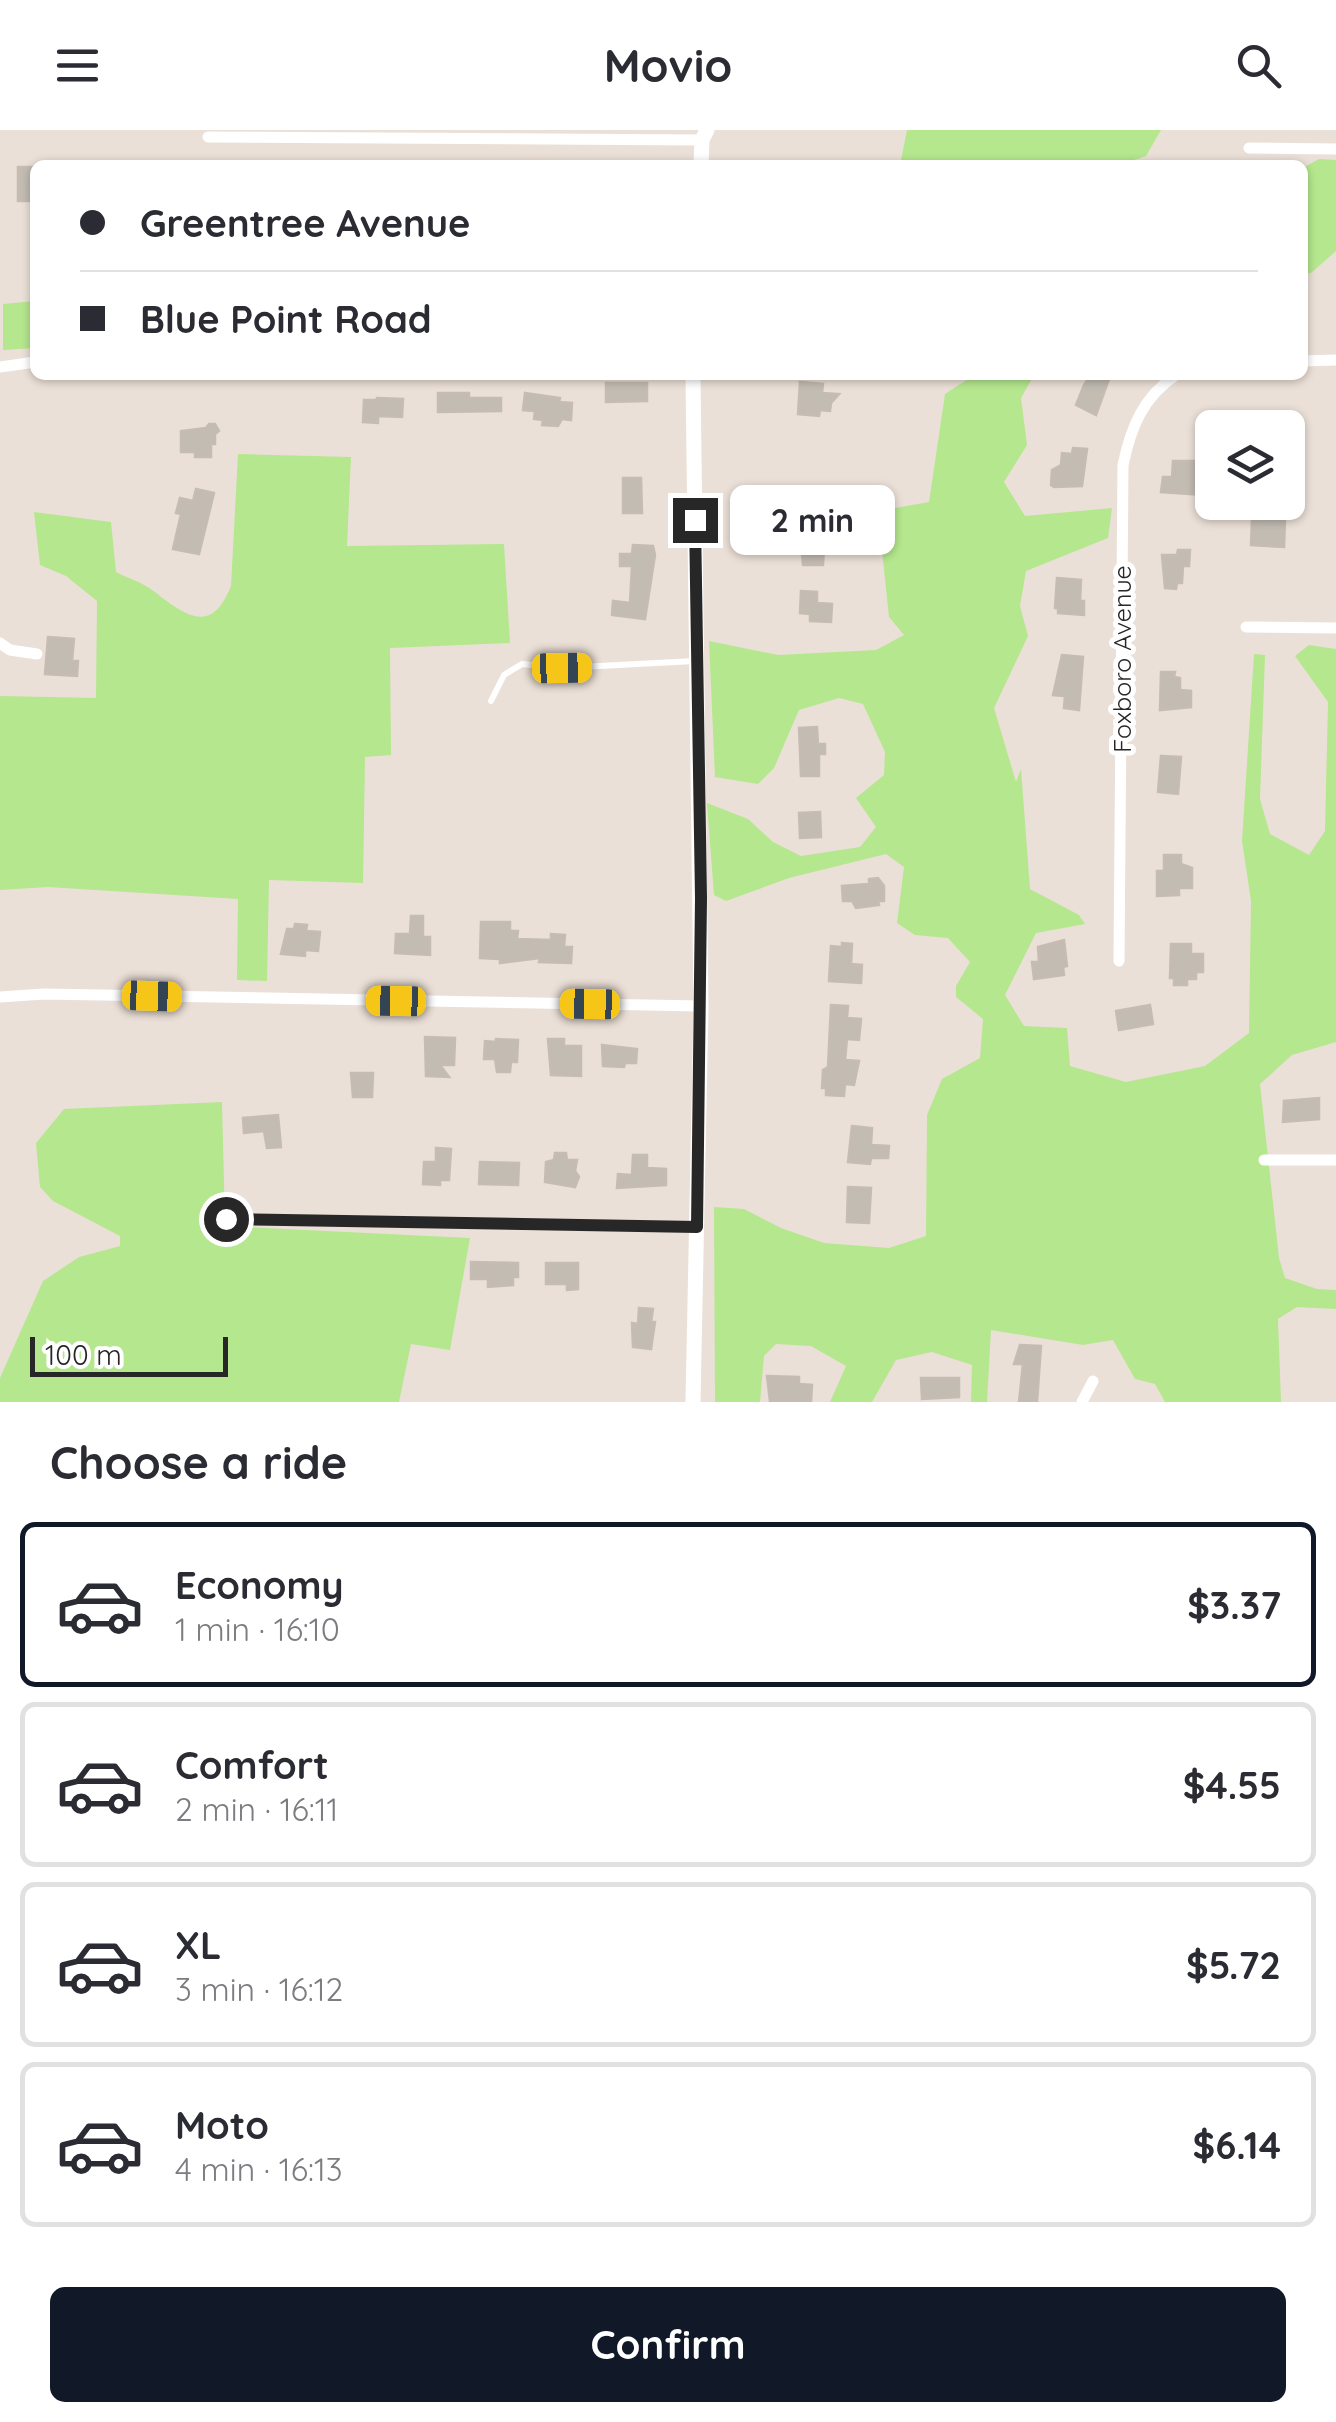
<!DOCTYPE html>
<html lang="en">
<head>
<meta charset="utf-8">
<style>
  :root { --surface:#fff; --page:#f2f2f3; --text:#2b2b33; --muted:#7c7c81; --line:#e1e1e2; --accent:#111827 }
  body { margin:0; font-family:Quicksand,sans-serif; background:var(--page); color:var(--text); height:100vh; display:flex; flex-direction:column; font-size:38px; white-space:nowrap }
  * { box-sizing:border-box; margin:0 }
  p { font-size:32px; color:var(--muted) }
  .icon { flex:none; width:55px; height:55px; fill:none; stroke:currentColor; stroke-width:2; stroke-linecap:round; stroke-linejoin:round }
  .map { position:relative; height:1272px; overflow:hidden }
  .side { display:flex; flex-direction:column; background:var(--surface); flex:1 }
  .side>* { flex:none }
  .banner { position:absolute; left:30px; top:30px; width:1278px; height:220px; border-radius:15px; box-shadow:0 2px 8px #0004; display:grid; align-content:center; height:220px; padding:0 50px; background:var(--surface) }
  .buttons { position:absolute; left:1195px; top:280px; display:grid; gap:20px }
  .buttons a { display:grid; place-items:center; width:110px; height:110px; border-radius:15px; background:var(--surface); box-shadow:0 2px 8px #0004; font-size:50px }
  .scale { position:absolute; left:30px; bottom:25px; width:198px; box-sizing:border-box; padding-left:10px; border:5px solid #272727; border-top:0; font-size:28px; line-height:35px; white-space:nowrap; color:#272727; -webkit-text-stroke:8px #fff; paint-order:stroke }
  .end { position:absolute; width:45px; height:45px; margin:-22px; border:12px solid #272727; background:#fff; box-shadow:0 0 0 5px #fff }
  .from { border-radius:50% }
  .bubble { position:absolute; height:70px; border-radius:15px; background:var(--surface); box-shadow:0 2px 8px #0004; font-size:32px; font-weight:800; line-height:70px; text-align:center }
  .car { position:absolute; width:30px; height:60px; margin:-30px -15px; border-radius:12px; box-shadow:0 0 8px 2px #0007; background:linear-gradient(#f5c518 24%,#345 0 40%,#f5c518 0 76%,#345 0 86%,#f5c518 0) }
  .banner b { display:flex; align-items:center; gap:35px; height:95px; font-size:38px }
  .banner b+b { border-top:2px solid var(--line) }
  .banner i { width:25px; height:25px; background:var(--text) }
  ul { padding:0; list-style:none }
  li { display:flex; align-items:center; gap:30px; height:165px; margin:0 20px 15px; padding:0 30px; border:5px solid var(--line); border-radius:15px }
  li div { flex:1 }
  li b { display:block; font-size:38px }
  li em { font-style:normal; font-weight:800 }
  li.on { border-color:var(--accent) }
  li>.icon { width:90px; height:90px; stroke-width:1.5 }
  h2 { padding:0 50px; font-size:45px; line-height:120px }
  .action { display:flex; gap:20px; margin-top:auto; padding:20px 50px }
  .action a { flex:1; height:115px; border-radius:15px; background:var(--accent); color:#fff; font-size:40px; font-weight:800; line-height:115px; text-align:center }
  header { display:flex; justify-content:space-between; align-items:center; height:130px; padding:0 50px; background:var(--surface); font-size:45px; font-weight:800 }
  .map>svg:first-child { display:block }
  .green { fill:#b5e78e }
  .building { fill:#c2bcb3; stroke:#c6bcb1; stroke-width:2.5 }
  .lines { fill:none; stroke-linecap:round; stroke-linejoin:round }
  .service { stroke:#fff; stroke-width:6 }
  .minor { stroke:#fff; stroke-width:11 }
  .tertiary { stroke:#fff; stroke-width:15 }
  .route { stroke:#272727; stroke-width:12 }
  .labels { text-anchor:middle; stroke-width:10; stroke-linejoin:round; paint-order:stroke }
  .street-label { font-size:25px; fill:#272727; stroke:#fff }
</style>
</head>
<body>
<header><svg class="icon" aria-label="menu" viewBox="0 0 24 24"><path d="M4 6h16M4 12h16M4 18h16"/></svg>Movio<svg class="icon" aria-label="search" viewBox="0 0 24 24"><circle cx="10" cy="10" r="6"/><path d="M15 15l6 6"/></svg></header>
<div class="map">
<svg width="1336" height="1272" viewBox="0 0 1336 1272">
  <rect width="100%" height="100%" fill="#ebe0d7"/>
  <g class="green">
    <polygon points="907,0 1161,0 1146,26 1119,35 900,35"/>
    <polygon points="1319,29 1336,30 1336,121 1311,143 1303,144 1303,38"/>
    <polygon points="35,171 35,218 3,220 3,174"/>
    <polygon points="974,245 1034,245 1021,268 1027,315 1004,352 1025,386 1112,378 1108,408 1026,441 1020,476 1028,506 994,578 1016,652 1021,639 1030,759 1079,785 1085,794 1036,803 1005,865 1024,896 1067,898 1070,936 1126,952 1205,936 1249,903 1251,771 1242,711 1254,524 1265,525 1260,669 1270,704 1309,725 1325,701 1328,572 1295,526 1309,515 1336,519 1336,912 1292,925 1260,954 1279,1128 1285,1148 1317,1159 1336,1160 1336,1179 1297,1177 1278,1189 1281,1272 1165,1272 1155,1254 1135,1249 1113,1210 1083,1215 991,1200 987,1272 971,1272 972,1235 932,1222 896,1230 872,1272 830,1272 846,1236 811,1216 776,1214 764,1226 760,1272 715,1272 714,1077 744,1079 781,1098 824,1113 889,1118 926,1106 927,985 942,949 980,928 983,889 956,867 956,856 970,832 948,808 915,805 897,793 904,737 886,724 789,748 726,771 714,765 707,673 748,689 773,712 801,726 860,717 876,697 856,668 884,645 885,622 863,574 839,568 799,580 774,638 758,654 715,647 709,511 778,525 876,520 904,505 889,487 882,421 871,390 884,380 929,372 945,264"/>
    <path d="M238,324L351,327L347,416L504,414L510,513L390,518L391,625L365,627L363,753L269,750L267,851L237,850L238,769L48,757L0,760V566L96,568L97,471L66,446L40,435L34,382L111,392L116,442C127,448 142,452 152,460C182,482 210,509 231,456Z"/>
    <polygon points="222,972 225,1096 470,1108 450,1220 411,1214 399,1272 0,1272 0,1248 43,1151 79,1127 120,1116 120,1106 53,1071 40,1057 36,1013 64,979"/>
  </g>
  <g class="building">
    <rect x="18" y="37" width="17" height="34"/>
    <polygon points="1095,245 1109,249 1096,285 1076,275 1084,255 1088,249 1093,250"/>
    <polygon points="800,252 823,254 822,263 839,264 831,273 830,281 820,280 819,286 798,284"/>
    <polygon points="606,253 647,253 647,271 606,272"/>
    <polygon points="438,263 469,263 469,268 501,268 501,281 438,282"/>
    <polygon points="525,263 560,268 559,272 572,273 571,290 562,289 558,296 542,295 543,290 534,289 535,281 523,280"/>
    <polygon points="377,268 403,269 402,287 378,286 378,293 363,292 364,270 377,270"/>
    <polygon points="209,294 215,294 219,301 215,304 215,314 211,314 211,327 195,327 195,322 181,322 181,301 206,298"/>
    <polygon points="1073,318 1087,319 1082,356 1054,357 1051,355 1052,340 1061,335 1062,323 1072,324"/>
    <polygon points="1173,331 1197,331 1196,352 1202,353 1203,365 1161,362 1163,347 1172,347"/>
    <polygon points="623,348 641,348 642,383 623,383"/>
    <polygon points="196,359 214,363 199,424 173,419 181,384 176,383 180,368 193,371"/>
    <polygon points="1252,388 1285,390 1284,417 1251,415"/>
    <polygon points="800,398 825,398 823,435 803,435"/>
    <polygon points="633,415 653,416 655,425 645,489 612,485 613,471 630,473 632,436 620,436 620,424 632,424"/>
    <polygon points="1178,420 1190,420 1189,436 1183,436 1182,453 1177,453 1176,459 1165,458 1162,425 1177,425"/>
    <polygon points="1057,448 1081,450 1080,471 1084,471 1084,485 1058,483 1058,478 1055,478"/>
    <polygon points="801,461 817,462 817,473 832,474 831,492 810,491 810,484 800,483"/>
    <polygon points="48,507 74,509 72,531 78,531 77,546 45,544"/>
    <polygon points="1062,525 1083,527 1079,580 1064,578 1065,566 1053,565"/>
    <polygon points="1161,542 1175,542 1174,547 1180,548 1180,560 1191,561 1191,577 1160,580"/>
    <polygon points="817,597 818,614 825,614 825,624 819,624 819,646 801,646 799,598"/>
    <polygon points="1161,626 1181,627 1178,664 1158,662"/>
    <polygon points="820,682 821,707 800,708 799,683"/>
    <polygon points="1164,725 1181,725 1181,734 1192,738 1192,758 1179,758 1179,765 1157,766 1157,741 1164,741"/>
    <polygon points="878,748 884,756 884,771 878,771 879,775 856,778 852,771 843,771 842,756 869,754 869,749"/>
    <polygon points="411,786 423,786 423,807 430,807 430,825 395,823 396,804 410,804"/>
    <polygon points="481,792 510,792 510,801 518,801 517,809 551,810 551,804 565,805 564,817 572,817 571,833 539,832 540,828 500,833 500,829 480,828"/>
    <polygon points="295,794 307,795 306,801 320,802 318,821 305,820 305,826 281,824 287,799 294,799"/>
    <polygon points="1064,810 1067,836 1063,837 1064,845 1034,849 1032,832 1039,832 1038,817"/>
    <polygon points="842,813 852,814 851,834 862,835 861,853 829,851 831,816 842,817"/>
    <polygon points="1171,814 1191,814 1191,824 1203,824 1203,842 1196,842 1196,849 1187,849 1187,855 1174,855 1174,848 1170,848"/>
    <polygon points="831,875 848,876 847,888 861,889 859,910 847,909 845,930 859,931 854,955 845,954 844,966 826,965 826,958 822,958 823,940 828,937"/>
    <polygon points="1150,875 1153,894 1119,900 1116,881"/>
    <polygon points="425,907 455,908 454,935 440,935 449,947 426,946"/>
    <polygon points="496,909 518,910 517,932 511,932 510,942 497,942 495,929 484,929 485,911 496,912"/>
    <polygon points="548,909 564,909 564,916 581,916 581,946 551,945"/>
    <polygon points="602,915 637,919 636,933 625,933 624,937 603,936"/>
    <polygon points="351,943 373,943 372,967 353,967"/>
    <polygon points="1319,968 1319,989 1283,992 1284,971"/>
    <polygon points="278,985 281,1017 267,1018 264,1001 244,1003 243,988"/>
    <polygon points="852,996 872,998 871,1015 889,1016 888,1028 871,1028 870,1034 848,1032"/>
    <polygon points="436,1018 451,1019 449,1050 440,1050 440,1055 423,1054 424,1032 436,1032"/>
    <polygon points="555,1023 566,1023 567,1030 577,1030 575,1041 579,1047 575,1057 545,1052 546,1032 554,1030"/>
    <polygon points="633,1025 647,1025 647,1038 666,1039 666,1055 617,1058 618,1044 632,1045"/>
    <polygon points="480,1032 519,1033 518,1055 479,1054"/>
    <polygon points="848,1057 871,1058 869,1093 847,1092"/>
    <polygon points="471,1132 518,1133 518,1147 513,1147 513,1155 488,1157 488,1149 471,1149"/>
    <polygon points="546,1133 578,1133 578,1159 567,1160 567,1154 546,1154"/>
    <polygon points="639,1178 653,1179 651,1192 655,1192 651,1219 633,1217 632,1193 638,1194"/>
    <polygon points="1020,1215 1041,1216 1037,1272 1019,1272 1023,1234 1014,1234"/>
    <polygon points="767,1246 799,1247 799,1254 812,1255 811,1272 770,1271"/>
    <polygon points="921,1248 959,1248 959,1267 922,1269"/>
  </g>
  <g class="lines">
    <polyline class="service" points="491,571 504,545 522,534 561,538 695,531"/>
    <g class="minor">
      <polyline points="208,7 702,10"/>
      <polyline points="1249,18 1336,19"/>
      <polyline points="1302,231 1336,230"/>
      <polyline points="0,237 35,232"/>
      <polyline points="1246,497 1336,498"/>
      <polyline points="0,513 10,520 37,524"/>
      <path d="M1119,831L1123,335C1131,297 1143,267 1176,245"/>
      <polyline points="0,867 44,864 701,876"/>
      <polyline points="1264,1030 1336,1030"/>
      <polyline points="227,1089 697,1097"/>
      <polyline points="1082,1272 1093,1251"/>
    </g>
    <g class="tertiary">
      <polyline points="701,35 702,10 707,0"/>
      <polyline points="693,245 701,876 693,1272"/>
    </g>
  </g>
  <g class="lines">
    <polyline class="route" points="226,1089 697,1097 701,768 695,390"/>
  </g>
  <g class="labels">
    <g class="street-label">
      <text transform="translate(1122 529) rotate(-90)" y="9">Foxboro Avenue</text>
    </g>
  </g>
</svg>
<div class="buttons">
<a><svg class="icon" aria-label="layers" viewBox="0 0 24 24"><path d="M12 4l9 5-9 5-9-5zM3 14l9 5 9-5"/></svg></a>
</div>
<div class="scale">100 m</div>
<i class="end from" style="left:226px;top:1089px"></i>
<i class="end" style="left:695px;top:390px"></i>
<div class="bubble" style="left:730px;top:355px;width:165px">2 min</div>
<i class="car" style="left:562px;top:538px;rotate:89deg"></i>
<i class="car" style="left:152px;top:866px;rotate:92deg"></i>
<i class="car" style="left:396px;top:871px;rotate:271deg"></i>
<i class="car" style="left:590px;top:874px;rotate:271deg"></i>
<div class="banner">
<b><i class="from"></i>Greentree Avenue</b>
<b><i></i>Blue Point Road</b>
</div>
</div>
<section class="side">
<h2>Choose a ride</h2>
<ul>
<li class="on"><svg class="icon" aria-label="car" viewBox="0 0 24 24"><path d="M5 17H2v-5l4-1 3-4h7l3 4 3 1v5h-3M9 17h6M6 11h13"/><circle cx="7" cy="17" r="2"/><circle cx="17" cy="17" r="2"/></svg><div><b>Economy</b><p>1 min · 16:10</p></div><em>$3.37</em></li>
<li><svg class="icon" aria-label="car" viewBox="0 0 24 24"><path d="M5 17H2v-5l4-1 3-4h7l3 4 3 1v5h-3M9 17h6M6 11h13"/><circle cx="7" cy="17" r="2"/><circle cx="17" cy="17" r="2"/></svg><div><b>Comfort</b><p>2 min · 16:11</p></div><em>$4.55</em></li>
<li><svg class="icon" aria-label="car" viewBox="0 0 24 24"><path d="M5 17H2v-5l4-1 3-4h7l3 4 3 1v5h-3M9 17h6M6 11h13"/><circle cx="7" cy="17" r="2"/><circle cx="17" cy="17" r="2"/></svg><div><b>XL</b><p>3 min · 16:12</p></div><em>$5.72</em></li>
<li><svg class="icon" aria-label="car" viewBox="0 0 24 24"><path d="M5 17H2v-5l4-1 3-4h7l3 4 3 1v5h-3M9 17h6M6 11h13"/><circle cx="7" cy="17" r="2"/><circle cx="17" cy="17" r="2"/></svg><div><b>Moto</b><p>4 min · 16:13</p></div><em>$6.14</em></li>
</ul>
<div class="action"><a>Confirm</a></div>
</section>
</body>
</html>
